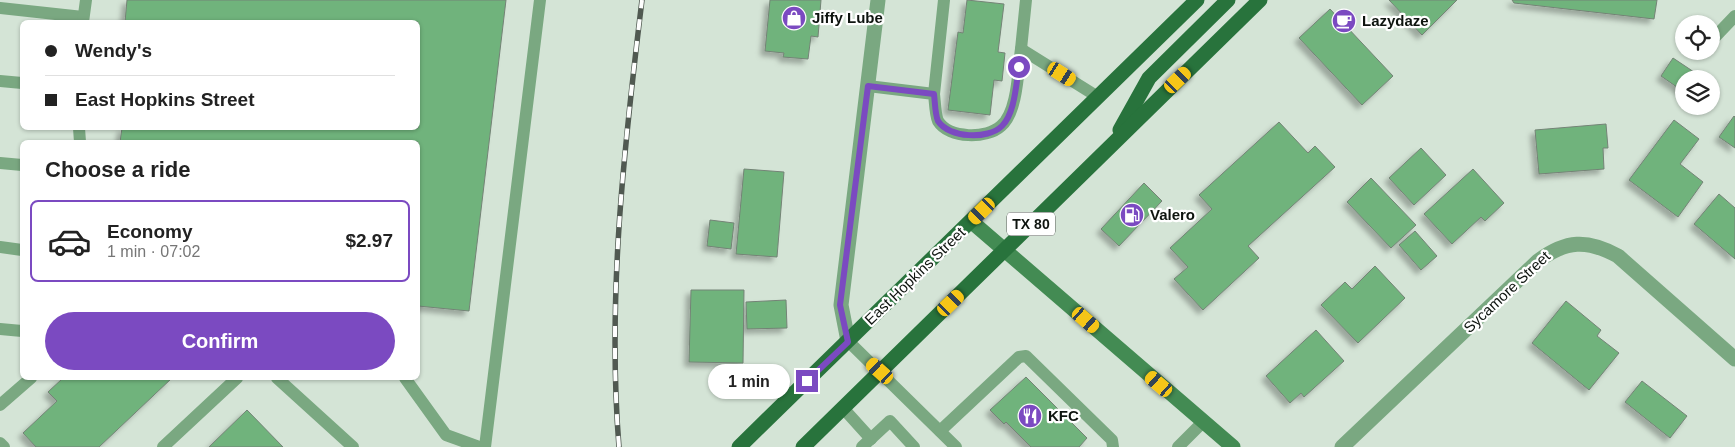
<!DOCTYPE html>
<html lang="en">
<head>
<meta charset="utf-8">
<style>
  :root { --surface:#fff; --page:#f6f6f6; --text:#222; --muted:#767676; --line:#e0e0e0; --accent:#7b4ac1 }
  body { margin:0; font-family:Helvetica,sans-serif; background:var(--page); color:var(--text); height:100vh; display:flex; flex-direction:column; font-size:19px; white-space:nowrap }
  * { box-sizing:border-box; margin:0 }
  p { font-size:16px; color:var(--muted) }
  .icon { flex:none; width:28px; height:28px; fill:none; stroke:currentColor; stroke-width:2; stroke-linecap:round; stroke-linejoin:round }
  .map { position:relative; flex:1; overflow:hidden }
  .drawer { position:absolute; left:20px; top:140px; width:400px; height:240px; display:flex; flex-direction:column; background:var(--surface); border-radius:8px; box-shadow:0 1px 4px #0004 }
  .drawer>* { flex:none }
  .banner { position:absolute; left:20px; top:20px; width:400px; height:110px; border-radius:8px; box-shadow:0 1px 4px #0004; display:grid; align-content:center; height:110px; padding:0 25px; background:var(--surface) }
  .tools { position:absolute; left:1675px; top:15px; display:grid; gap:10px }
  .tools a { display:grid; place-items:center; width:45px; height:45px; border-radius:50%; background:var(--surface); box-shadow:0 1px 4px #0004; font-size:25px }
  .end { position:absolute; width:22px; height:22px; margin:-11px; border:6px solid #7b4ac1; background:#fff; box-shadow:0 0 0 2px #fff }
  .from { border-radius:50% }
  .bubble { position:absolute; height:35px; border-radius:18px; background:var(--surface); box-shadow:0 1px 4px #0004; font-size:16px; font-weight:700; line-height:35px; text-align:center }
  .car { position:absolute; width:15px; height:30px; margin:-15px -8px; border-radius:6px; box-shadow:0 0 4px 1px #0007; background:linear-gradient(#f5c518 24%,#345 0 40%,#f5c518 0 76%,#345 0 86%,#f5c518 0) }
  .banner b { display:flex; align-items:center; gap:18px; height:48px; font-size:19px }
  .banner b+b { border-top:1px solid var(--line) }
  .banner i { width:12px; height:12px; background:var(--text) }
  ul { padding:0; list-style:none }
  li { display:flex; align-items:center; gap:15px; height:82px; margin:0 10px 8px; padding:0 15px; border:2px solid var(--line); border-radius:8px }
  li div { flex:1 }
  li b { display:block; font-size:19px }
  li em { font-style:normal; font-weight:700 }
  li.current { border-color:var(--accent) }
  li>.icon { width:45px; height:45px; stroke-width:1.5 }
  h2 { padding:0 25px; font-size:22px; line-height:60px }
  .cta { display:flex; gap:10px; margin-top:auto; padding:10px 25px }
  .cta a { flex:1; height:58px; border-radius:30px; background:var(--accent); color:#fff; font-size:20px; font-weight:700; line-height:58px; text-align:center }
  .map>svg:first-child { display:block }
  .building { fill:#6fb37c; stroke:#748376; filter:url(#shadow) }
  .lines { fill:none; stroke-linecap:round; stroke-linejoin:round }
  .lane { stroke:#7aa881; stroke-width:12 }
  .street { stroke:#7aa881; stroke-width:15 }
  .secondary { stroke:#438b53; stroke-width:15 }
  .primary { stroke:#28733c; stroke-width:15 }
  .rail-casing { stroke:#505951; stroke-width:5.5 }
  .rail { stroke:#fff; stroke-width:4; stroke-dasharray:11; stroke-linecap:butt }
  .route { stroke:#7b4ac1; stroke-width:6 }
  .labels { text-anchor:middle; stroke-width:4.5; stroke-linejoin:round; paint-order:stroke }
  .shield { fill:#fff; stroke:#565a57; stroke-width:1 }
  .shield-label { font-size:14px; font-weight:bold; fill:#0e140f }
  .poi-label { font-size:15px; font-weight:bold; fill:#0e140f; stroke:#fff; text-anchor:start }
  .street-label { font-size:15px; fill:#0e140f; stroke:#fff }
</style>
</head>
<body>
<div class="map">
<svg width="1735" height="447" viewBox="0 0 1735 447">
  <defs>
    <filter id="shadow"><feDropShadow dx="-4.5" dy="4.5" stdDeviation="2.5" flood-color="#0004"/></filter>
  </defs>
  <rect width="100%" height="100%" fill="#d4e4d6"/>
  <g class="building">
    <polygon points="127,0 506,0 469,311 418,306 418,142 120,142 122,128 418,128 418,22 125,22"/>
    <polygon points="770,0 821,0 818,37 811,36 808,59 783,57 784,53 765,51"/>
    <polygon points="967,0 1004,4 998,52 1005,53 1002,81 994,80 990,115 948,110 958,32 963,33"/>
    <polygon points="1389,0 1457,0 1422,35"/>
    <polygon points="1512,0 1657,0 1654,19 1514,3"/>
    <polygon points="1330,9 1393,76 1362,105 1299,38"/>
    <polygon points="1673,58 1697,74 1693,79 1684,79 1684,92 1661,76"/>
    <polygon points="1734,116 1735,117 1735,148 1719,137"/>
    <polygon points="1674,120 1699,139 1680,164 1703,182 1678,217 1629,180"/>
    <polygon points="1279,122 1308,153 1315,146 1335,167 1248,246 1259,258 1203,310 1174,279 1188,267 1170,248 1212,209 1199,195"/>
    <polygon points="1606,124 1608,148 1603,148 1604,169 1539,174 1535,130"/>
    <polygon points="1421,148 1446,175 1414,205 1389,178"/>
    <polygon points="744,169 784,172 777,257 736,254"/>
    <polygon points="1473,169 1504,203 1485,221 1481,217 1452,244 1424,214"/>
    <polygon points="1371,178 1416,225 1391,248 1347,202"/>
    <polygon points="1144,183 1162,201 1119,246 1101,229"/>
    <polygon points="1719,194 1735,208 1735,259 1694,224"/>
    <polygon points="710,220 734,223 731,249 707,246"/>
    <polygon points="1415,231 1437,256 1421,270 1399,245"/>
    <polygon points="1375,266 1405,298 1358,343 1321,305 1345,282 1352,289"/>
    <polygon points="691,290 744,290 743,363 689,362"/>
    <polygon points="786,300 787,328 747,329 746,302"/>
    <polygon points="1566,301 1601,330 1597,336 1619,353 1589,390 1532,343"/>
    <polygon points="1316,330 1344,361 1304,397 1301,393 1290,403 1266,376"/>
    <polygon points="1026,377 1087,438 1079,447 1031,447 1006,422 1004,424 990,410"/>
    <polygon points="63,378 172,378 99,447 36,447 23,433 57,401 48,392"/>
    <polygon points="1642,381 1687,416 1670,438 1625,402"/>
    <polygon points="247,410 283,447 209,447"/>
  </g>
  <g class="lines">
    <g class="lane">
      <polyline points="0,8 83,17"/>
      <polyline points="83,22 86,0"/>
      <polyline points="1714,38 1735,16"/>
      <polyline points="1021,49 1026,0"/>
      <polyline points="0,81 22,83"/>
      <path d="M868,86L934,94C935,101 935,114 938,121C949,139 987,139 1001,126C1018,112 1018,69 1021,49L1098,97"/>
      <polyline points="934,94 944,0"/>
      <polyline points="79,128 80,142"/>
      <polyline points="0,163 22,165"/>
      <polyline points="0,247 22,250"/>
      <polyline points="0,329 22,331"/>
      <polyline points="848,341 956,447"/>
      <polyline points="277,378 353,447"/>
      <polyline points="405,378 446,435 479,447"/>
      <polyline points="0,405 31,378"/>
      <polyline points="843,408 871,439"/>
      <polyline points="940,431 1019,357 1026,356 1112,440 1113,447"/>
      <polyline points="0,443 4,447"/>
      <polyline points="163,447 237,378"/>
      <polyline points="485,447 540,0"/>
      <polyline points="862,447 890,421 914,447"/>
      <polyline points="1178,447 1203,422"/>
    </g>
    <g class="street">
      <polyline points="848,341 841,305 878,0"/>
      <path d="M1342,447L1538,261C1566,240 1587,239 1618,256L1735,359"/>
    </g>
    <polyline class="secondary" points="972,222 1233,447"/>
    <g class="primary">
      <polyline points="1120,130 1149,78 1228,0"/>
      <polyline points="739,447 1197,0"/>
      <polyline points="803,447 1260,0"/>
    </g>
    <g class="rail-casing">
      <path id="rail" d="M619,447C607,298 624,148 642,0"/>
    </g>
    <use href="#rail" class="rail"/>
  </g>
  <g class="lines">
    <path class="route" d="M807,381L848,342L840,305L868,86L934,94C935,102 935,114 938,121C949,138 988,140 1002,126C1015,113 1016,84 1019,67"/>
  </g>
  <defs>
    <g id="shop-disc" transform="scale(1.25)"><circle r="9.5" fill="#7b4ac1" stroke="#fff"/><path d="M-5-2.5h2.3a2.7 3.5 0 0 1 5.4 0H5L5.5 6h-11ZM-1.5-2.5h3a1.5 2.3 0 0 0-3 0Z" fill="#fff"/></g>
    <g id="cafe-disc" transform="scale(1.25)"><circle r="9.5" fill="#7b4ac1" stroke="#fff"/><path d="M-5.5-4.5H6V0H3Q3 3.5 0 3.5H-2.5Q-5.5 3.5-5.5 0ZM3-3.2v2h1.7v-2ZM-6 4.5H4V6H-6Z" fill="#fff"/></g>
    <g id="fuel-disc" transform="scale(1.25)"><circle r="9.5" fill="#7b4ac1" stroke="#fff"/><path d="M-5.5-6h7V0h2V4h1.3V-2.5L3-4.5l.8-.8L6-3V5H2.5V1h-1V6h-7ZM-4.2-4.7v3.2H.2V-4.7Z" fill="#fff"/></g>
    <g id="restaurant-disc" transform="scale(1.25)"><circle r="9.5" fill="#7b4ac1" stroke="#fff"/><path d="M-5-6h1v4h1v-4h1v4h1v-4h1v5L-1.5 .5V6h-2V.5L-5-1ZM5-6V6H3V1.5H1.5Q1.5-4 5-6Z" fill="#fff"/></g>
  </defs>
  <g fill-rule="evenodd">
    <use href="#shop-disc" x="794" y="18"/>
    <use href="#cafe-disc" x="1344" y="21"/>
    <use href="#fuel-disc" x="1132" y="215"/>
    <use href="#restaurant-disc" x="1030" y="416"/>
  </g>
  <g class="labels">
    <rect class="shield" x="1007" y="212.5" width="48" height="23" rx="4"/>
    <g class="shield-label">
      <text x="1031" y="229">TX 80</text>
    </g>
    <g class="poi-label">
      <text x="812" y="23">Jiffy Lube</text>
      <text x="1362" y="26">Lazydaze</text>
      <text x="1150" y="220">Valero</text>
      <text x="1048" y="421">KFC</text>
    </g>
    <g class="street-label">
      <text transform="translate(915 276) rotate(-44)" y="5">East Hopkins Street</text>
      <text transform="translate(1507 292) rotate(-43)" y="5">Sycamore Street</text>
    </g>
  </g>
</svg>
<div class="tools">
<a><svg class="icon" aria-label="locate" viewBox="0 0 24 24"><circle cx="12" cy="12" r="6"/><path d="M12 2v4M12 18v4M2 12h4M18 12h4"/></svg></a>
<a><svg class="icon" aria-label="layers" viewBox="0 0 24 24"><path d="M12 4l9 5-9 5-9-5zM3 14l9 5 9-5"/></svg></a>
</div>
<i class="end from" style="left:1019px;top:67px"></i>
<i class="end" style="left:807px;top:381px"></i>
<div class="bubble" style="left:708px;top:364px;width:82px">1 min</div>
<i class="car" style="left:1062px;top:74px;rotate:122deg"></i>
<i class="car" style="left:1178px;top:80px;rotate:46deg"></i>
<i class="car" style="left:982px;top:211px;rotate:225deg"></i>
<i class="car" style="left:951px;top:303px;rotate:46deg"></i>
<i class="car" style="left:1086px;top:320px;rotate:131deg"></i>
<i class="car" style="left:880px;top:371px;rotate:312deg"></i>
<i class="car" style="left:1159px;top:384px;rotate:311deg"></i>
<div class="banner">
<b><i class="from"></i>Wendy's</b>
<b><i></i>East Hopkins Street</b>
</div>
<section class="drawer">
<h2>Choose a ride</h2>
<ul>
<li class="current"><svg class="icon" aria-label="car" viewBox="0 0 24 24"><path d="M5 17H2v-5l4-1 3-4h7l3 4 3 1v5h-3M9 17h6M6 11h13"/><circle cx="7" cy="17" r="2"/><circle cx="17" cy="17" r="2"/></svg><div><b>Economy</b><p>1 min · 07:02</p></div><em>$2.97</em></li>
</ul>
<div class="cta"><a>Confirm</a></div>
</section>
</div>
</body>
</html>
